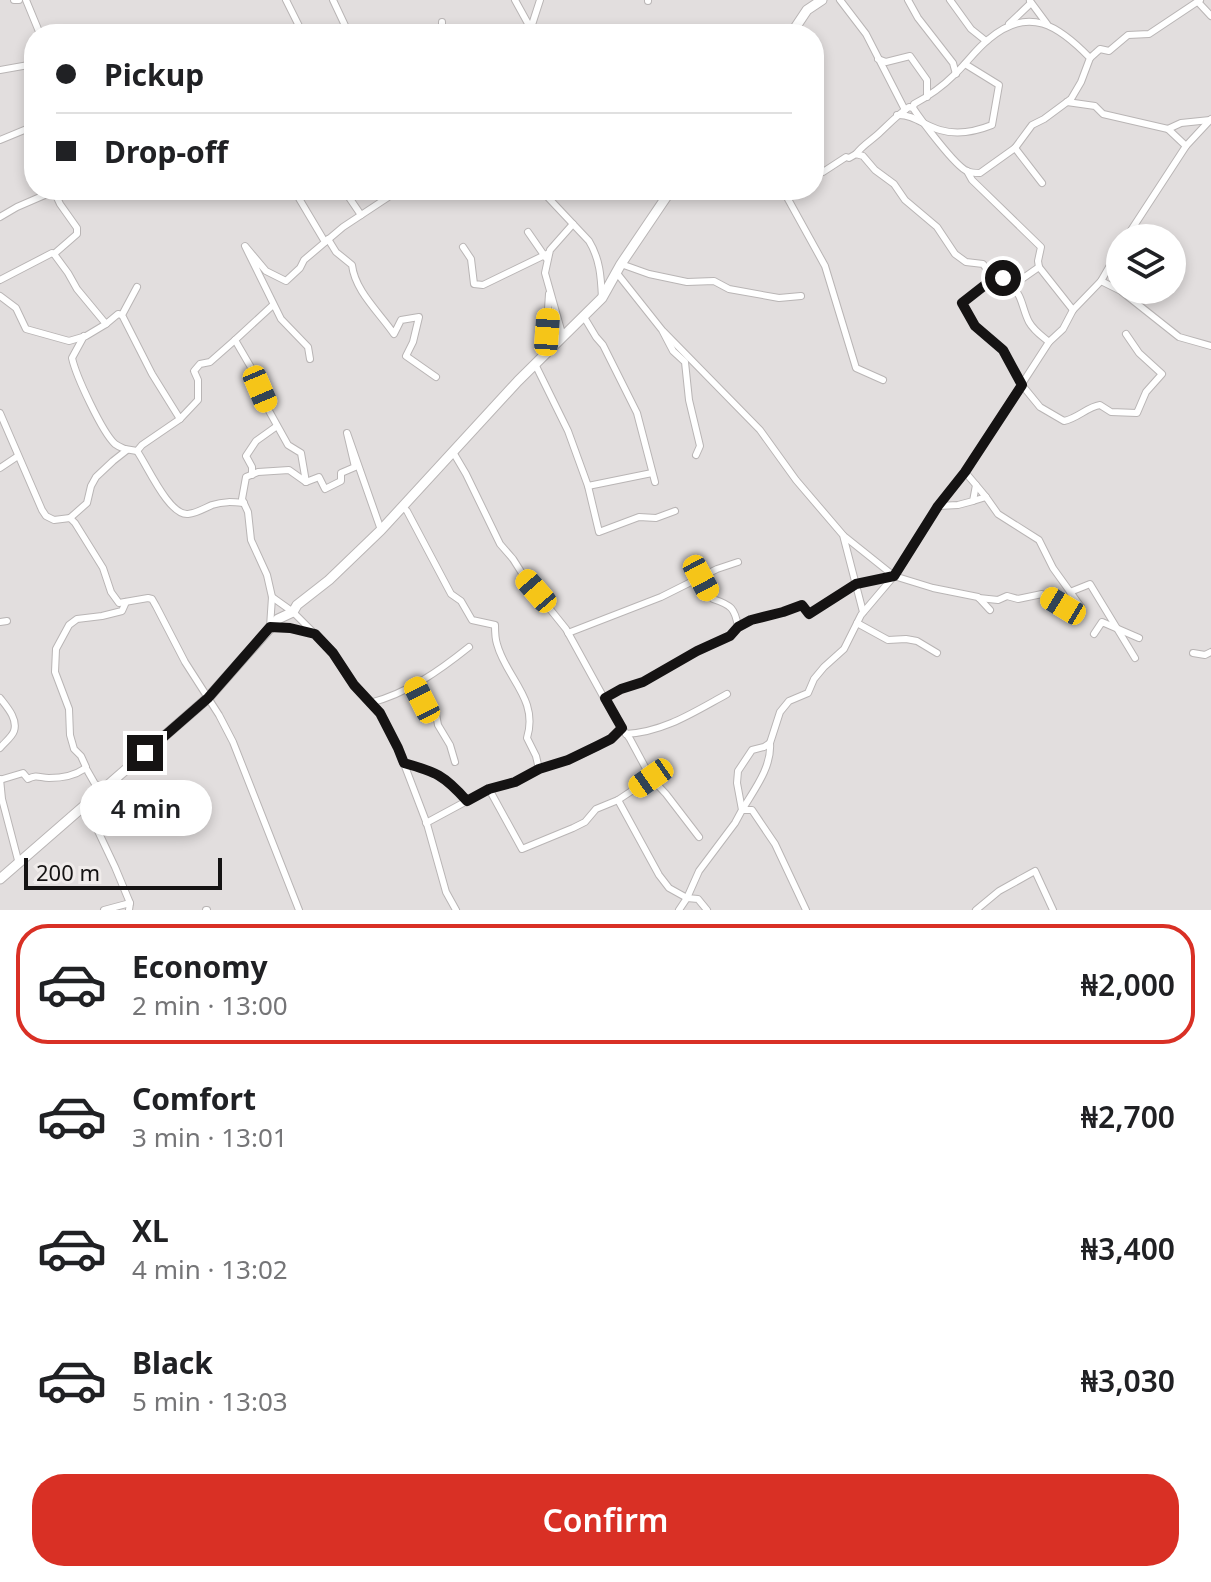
<!DOCTYPE html>
<html lang="en">
<head>
<meta charset="utf-8">
<style>
  :root { --surface:#fff; --page:#f6f6f6; --text:#202124; --muted:#757577; --line:#e0e0e0; --accent:#d93025 }
  body { margin:0; font-family:"Noto Sans",sans-serif; background:var(--page); color:var(--text); height:100vh; display:flex; flex-direction:column; font-size:30px; white-space:nowrap }
  * { box-sizing:border-box; margin:0 }
  p { font-size:26px; color:var(--muted) }
  .icon { flex:none; width:44px; height:44px; fill:none; stroke:currentColor; stroke-width:2; stroke-linecap:round; stroke-linejoin:round }
  .map { position:relative; height:910px; overflow:hidden }
  .side { display:flex; flex-direction:column; background:var(--surface); flex:1 }
  .side>* { flex:none }
  .guide { position:absolute; left:24px; top:24px; width:800px; height:176px; border-radius:32px; box-shadow:0 4px 12px #0003; display:grid; align-content:center; height:176px; padding:0 32px; background:var(--surface) }
  .fabs { position:absolute; left:1106px; top:224px; display:grid; gap:16px }
  .fabs a { display:grid; place-items:center; width:80px; height:80px; border-radius:50%; background:var(--surface); box-shadow:0 4px 12px #0003; font-size:40px }
  .scale { position:absolute; left:24px; bottom:20px; width:198px; box-sizing:border-box; padding-left:8px; border:4px solid #151313; border-top:0; font-size:22px; line-height:28px; white-space:nowrap; color:#151313; -webkit-text-stroke:6px #f0eceb; paint-order:stroke }
  .end { position:absolute; width:36px; height:36px; margin:-18px; border:10px solid #151313; background:#fff; box-shadow:0 0 0 4px #fff }
  .from { border-radius:50% }
  .bubble { position:absolute; height:56px; border-radius:28px; background:var(--surface); box-shadow:0 4px 12px #0003; font-size:26px; font-weight:600; line-height:56px; text-align:center }
  .car { position:absolute; width:24px; height:48px; margin:-24px -12px; border-radius:10px; box-shadow:0 0 6px 2px #0007; background:linear-gradient(#f5c518 24%,#345 0 40%,#f5c518 0 76%,#345 0 86%,#f5c518 0) }
  .guide b { display:flex; align-items:center; gap:28px; height:76px; font-size:30px }
  .guide b+b { border-top:2px solid var(--line) }
  .guide i { width:20px; height:20px; background:var(--text) }
  ul { padding:14px 0 0; list-style:none }
  li { display:flex; align-items:center; gap:24px; height:120px; margin:0 16px 12px; padding:0 16px; border:4px solid transparent; border-radius:32px }
  li div { flex:1 }
  li b { display:block; font-size:30px }
  li em { font-style:normal; font-weight:600 }
  li.current { border-color:var(--accent) }
  li>.icon { width:72px; height:72px; stroke-width:1.5 }
  .button { display:flex; gap:16px; margin-top:auto; padding:16px 32px }
  .button a { flex:1; height:92px; border-radius:32px; background:var(--accent); color:#fff; font-size:32px; font-weight:600; line-height:92px; text-align:center }
  .map>svg:first-child { display:block }
  .lines { fill:none; stroke-linecap:round; stroke-linejoin:round }
  .street-casing { stroke:#b9b5b5; stroke-width:8 }
  .secondary-casing { stroke:#b9b5b5; stroke-width:11 }
  .street { stroke:#fff; stroke-width:6 }
  .secondary { stroke:#fff; stroke-width:9 }
  .route { stroke:#151313; stroke-width:10 }
</style>
</head>
<body>
<div class="map">
<svg width="1211" height="910" viewBox="0 0 1211 910">
  <rect width="100%" height="100%" fill="#e2dede"/>
  <g class="lines">
    <g class="street-casing">
      <g id="street">
        <polyline points="14,0 19,0"/>
        <polyline points="26,0 40,34"/>
        <polyline points="286,0 303,34"/>
        <polyline points="333,0 349,34"/>
        <polyline points="515,0 531,29"/>
        <polyline points="648,0 648,1"/>
        <polyline points="840,0 866,34 905,110"/>
        <polyline points="908,0 918,18 953,63 956,74"/>
        <polyline points="950,0 971,29 986,41"/>
        <polyline points="1030,1 1047,24"/>
        <polyline points="1198,2 1211,16"/>
        <polyline points="442,22 442,30 446,34"/>
        <polyline points="1009,24 1031,3"/>
        <polyline points="529,34 540,0"/>
        <polyline points="1090,58 1100,49 1109,51 1128,35 1149,34 1200,0"/>
        <polyline points="878,59 886,62 910,56 927,80 927,97"/>
        <polyline points="0,70 34,64"/>
        <polyline points="1067,102 1095,106 1103,114 1168,129 1186,146"/>
        <path d="M897,115C913,114 925,126 940,130C957,135 977,131 992,125L999,85L965,64"/>
        <polyline points="1168,129 1181,123 1210,120"/>
        <polyline points="0,140 34,126"/>
        <polyline points="1015,148 1042,183"/>
        <path d="M856,154C863,145 869,142 877,135C888,125 897,115 909,107L913,108C921,120 955,166 967,171C971,173 975,173 980,173L1015,148L1032,125L1044,119L1071,99L1081,82L1090,58C1059,26 1029,5 989,39C976,49 966,64 954,75C942,87 929,96 914,104L913,108"/>
        <polyline points="967,171 972,180 1041,247 1038,261 1039,267"/>
        <path d="M814,175L823,172L846,157L849,158L856,154L863,156L875,170L894,184L905,200L937,227L955,254L966,262L983,264C991,275 997,285 1011,285L1003,278L991,275"/>
        <polyline points="294,190 325,242"/>
        <polyline points="344,190 361,215"/>
        <path d="M541,190L589,241C600,259 601,277 602,298"/>
        <polyline points="783,190 825,266 856,368 883,380"/>
        <polyline points="0,217 17,207 54,191 60,204 77,228 77,234 54,254 68,273 77,289 106,324 118,314 122,315"/>
        <polyline points="528,232 546,258"/>
        <polyline points="1126,238 1186,146 1211,119"/>
        <path d="M328,239L336,252L352,265C355,291 379,312 394,334L401,320L419,317L413,342L406,356L436,377"/>
        <polyline points="463,247 471,259 474,284 483,285 549,253"/>
        <polyline points="621,264 649,274 687,282 714,281 729,289 779,298 801,296"/>
        <polyline points="616,272 662,330 673,351 685,362 689,400 700,446 696,455"/>
        <path d="M994,278L962,303L975,326L1003,350L1022,385L1040,407L1064,421C1078,418 1087,407 1100,405L1111,412L1137,413L1146,392L1162,374L1139,353L1126,334"/>
        <polyline points="0,280 52,253 54,254"/>
        <polyline points="1101,281 1121,291 1179,337 1211,346"/>
        <path d="M1011,285C1023,296 1022,309 1029,322C1034,331 1042,336 1049,342"/>
        <polyline points="1012,286 1039,267 1073,310"/>
        <polyline points="137,287 122,315 152,374 180,419 198,400 198,380 194,371 200,364 210,362 235,340"/>
        <polyline points="0,296 16,308 26,329 69,341 86,336 106,324"/>
        <polyline points="273,305 235,340 256,376 268,409 288,445 301,453 306,482"/>
        <polyline points="584,317 596,337 603,345 637,413 655,482"/>
        <polyline points="664,332 760,430 796,480 843,535 863,612"/>
        <polyline points="563,337 545,273 550,250 573,224"/>
        <polyline points="545,354 549,294"/>
        <polyline points="310,359 308,347 281,319 245,246 266,271 286,281 300,268 304,260 343,227 399,190"/>
        <polyline points="535,364 568,431 588,486 599,532 639,517 656,518 675,511"/>
        <polyline points="0,413 42,510 46,516 54,520 70,518 75,523 103,568 111,592 119,603 148,598 152,599 156,606 185,662 219,715 233,742 299,910"/>
        <polyline points="125,449 137,451 142,445 180,419"/>
        <path d="M137,451C147,465 169,516 188,514C197,513 205,508 212,505C224,501 233,502 244,503"/>
        <polyline points="453,452 466,474 500,544 513,559 525,578 566,629 615,718 630,739 651,778"/>
        <polyline points="0,468 18,456"/>
        <polyline points="252,475 252,467 246,456 256,441 277,426"/>
        <polyline points="588,486 652,473"/>
        <polyline points="986,497 998,514 1039,540 1053,568 1081,607"/>
        <polyline points="973,501 986,497 976,485"/>
        <path d="M402,506L407,511L451,594L461,601L472,620L495,625C495,631 495,638 497,644C506,678 539,699 527,738L536,756L539,769L515,782L489,789L522,849L573,828L585,822L596,809L618,800"/>
        <polyline points="938,506 958,505 973,501 976,485 965,472"/>
        <path d="M70,518L87,503L91,486L96,477L113,461L127,450C123,448 119,447 115,444C102,432 76,376 72,358L84,336"/>
        <polyline points="844,536 894,576"/>
        <path d="M701,578L713,599C731,605 735,608 738,627"/>
        <polyline points="1070,592 1090,584 1135,658"/>
        <polyline points="272,597 293,612 330,649 349,679 380,713 385,722 398,748 427,824 446,892 456,910"/>
        <polyline points="979,598 998,600 1007,596 1018,599 1042,594 1063,606 1081,607"/>
        <polyline points="0,622 7,621"/>
        <polyline points="857,623 888,640 906,639 917,641 937,653"/>
        <polyline points="568,633 661,597 717,569 738,562"/>
        <polyline points="315,634 290,628 270,627 272,597 267,575 251,540 248,512 242,499 246,477 258,472 289,470 306,482 319,477 325,489 341,481 341,473 355,467 347,433 381,530"/>
        <polyline points="1094,634 1102,622 1139,638"/>
        <polyline points="1193,653 1205,655 1211,652"/>
        <polyline points="414,685 422,700 436,714 438,725 450,745 455,762"/>
        <path d="M0,698C7,707 18,719 14,731C12,737 4,743 0,748"/>
        <polyline points="605,698 621,689 643,682 697,651 730,636 738,627 751,620 783,612 802,605 809,614 856,584 894,576 938,506 965,472 1049,342 1063,329 1073,310 1101,281 1120,248"/>
        <path d="M370,703C408,693 439,671 469,647"/>
        <path d="M626,734C664,732 694,712 727,694"/>
        <path d="M770,743C772,767 754,790 742,810H752L775,844L806,910"/>
        <path d="M404,763C436,772 445,775 467,801"/>
        <polyline points="84,769 86,767 81,756 74,749 70,735 69,709 55,672 56,649 69,625 77,619 102,616 122,611 126,602"/>
        <path d="M539,769C568,760 601,750 622,728"/>
        <polyline points="0,779 2,799 19,864"/>
        <path d="M0,780L23,773L28,779C37,774 40,778 49,778C62,778 74,776 84,769L87,770L95,784L104,788"/>
        <polyline points="86,805 92,813 97,829 115,867 130,903 129,910"/>
        <polyline points="426,823 489,789"/>
        <polyline points="699,837 666,794 651,778 618,800 659,875 669,888 687,898 699,871 735,823 742,810 737,783 738,771 752,750 764,747 770,743 780,712 789,701 808,693 814,679 824,667 844,649 861,615 894,576 933,588 978,597 990,610"/>
        <polyline points="104,910 130,903"/>
        <polyline points="206,910 207,910"/>
        <polyline points="679,910 687,898 698,899 707,910"/>
        <polyline points="976,910 999,891 1035,871 1053,910"/>
      </g>
    </g>
    <g class="secondary-casing">
      <g id="secondary">
        <polyline points="791,34 807,10 822,0"/>
        <polyline points="0,879 208,698 278,619 293,612 297,605 329,580 381,530 518,381 602,298 621,264 671,190"/>
      </g>
    </g>
    <use href="#street" class="street"/>
    <use href="#secondary" class="secondary"/>
  </g>
  <g class="lines">
    <path class="route" d="M145,753L208,698L270,627L290,628L315,634L333,653L354,685L380,713L398,748L404,763C436,772 444,775 467,801L489,789L515,782L539,769L568,760L597,746L611,739L622,728L605,698L621,689L643,682L697,651L730,636L738,627L751,620L783,612L802,605L809,614L856,584L894,576L938,506L965,472L1022,385L1003,350L975,326L962,303L994,278L991,275L1003,278"/>
  </g>
</svg>
<div class="fabs">
<a><svg class="icon" aria-label="layers" viewBox="0 0 24 24"><path d="M12 4l9 5-9 5-9-5zM3 14l9 5 9-5"/></svg></a>
</div>
<div class="scale">200 m</div>
<i class="end from" style="left:1003px;top:278px"></i>
<i class="end" style="left:145px;top:753px"></i>
<div class="bubble" style="left:80px;top:780px;width:132px">4 min</div>
<i class="car" style="left:547px;top:332px;rotate:4deg"></i>
<i class="car" style="left:260px;top:389px;rotate:157deg"></i>
<i class="car" style="left:701px;top:578px;rotate:152deg"></i>
<i class="car" style="left:536px;top:591px;rotate:319deg"></i>
<i class="car" style="left:1063px;top:606px;rotate:301deg"></i>
<i class="car" style="left:422px;top:700px;rotate:333deg"></i>
<i class="car" style="left:651px;top:778px;rotate:235deg"></i>
<div class="guide">
<b><i class="from"></i>Pickup</b>
<b><i></i>Drop-off</b>
</div>
</div>
<section class="side">
<ul>
<li class="current"><svg class="icon" aria-label="car" viewBox="0 0 24 24"><path d="M5 17H2v-5l4-1 3-4h7l3 4 3 1v5h-3M9 17h6M6 11h13"/><circle cx="7" cy="17" r="2"/><circle cx="17" cy="17" r="2"/></svg><div><b>Economy</b><p>2 min · 13:00</p></div><em>₦2,000</em></li>
<li><svg class="icon" aria-label="car" viewBox="0 0 24 24"><path d="M5 17H2v-5l4-1 3-4h7l3 4 3 1v5h-3M9 17h6M6 11h13"/><circle cx="7" cy="17" r="2"/><circle cx="17" cy="17" r="2"/></svg><div><b>Comfort</b><p>3 min · 13:01</p></div><em>₦2,700</em></li>
<li><svg class="icon" aria-label="car" viewBox="0 0 24 24"><path d="M5 17H2v-5l4-1 3-4h7l3 4 3 1v5h-3M9 17h6M6 11h13"/><circle cx="7" cy="17" r="2"/><circle cx="17" cy="17" r="2"/></svg><div><b>XL</b><p>4 min · 13:02</p></div><em>₦3,400</em></li>
<li><svg class="icon" aria-label="car" viewBox="0 0 24 24"><path d="M5 17H2v-5l4-1 3-4h7l3 4 3 1v5h-3M9 17h6M6 11h13"/><circle cx="7" cy="17" r="2"/><circle cx="17" cy="17" r="2"/></svg><div><b>Black</b><p>5 min · 13:03</p></div><em>₦3,030</em></li>
</ul>
<div class="button"><a>Confirm</a></div>
</section>
</body>
</html>
